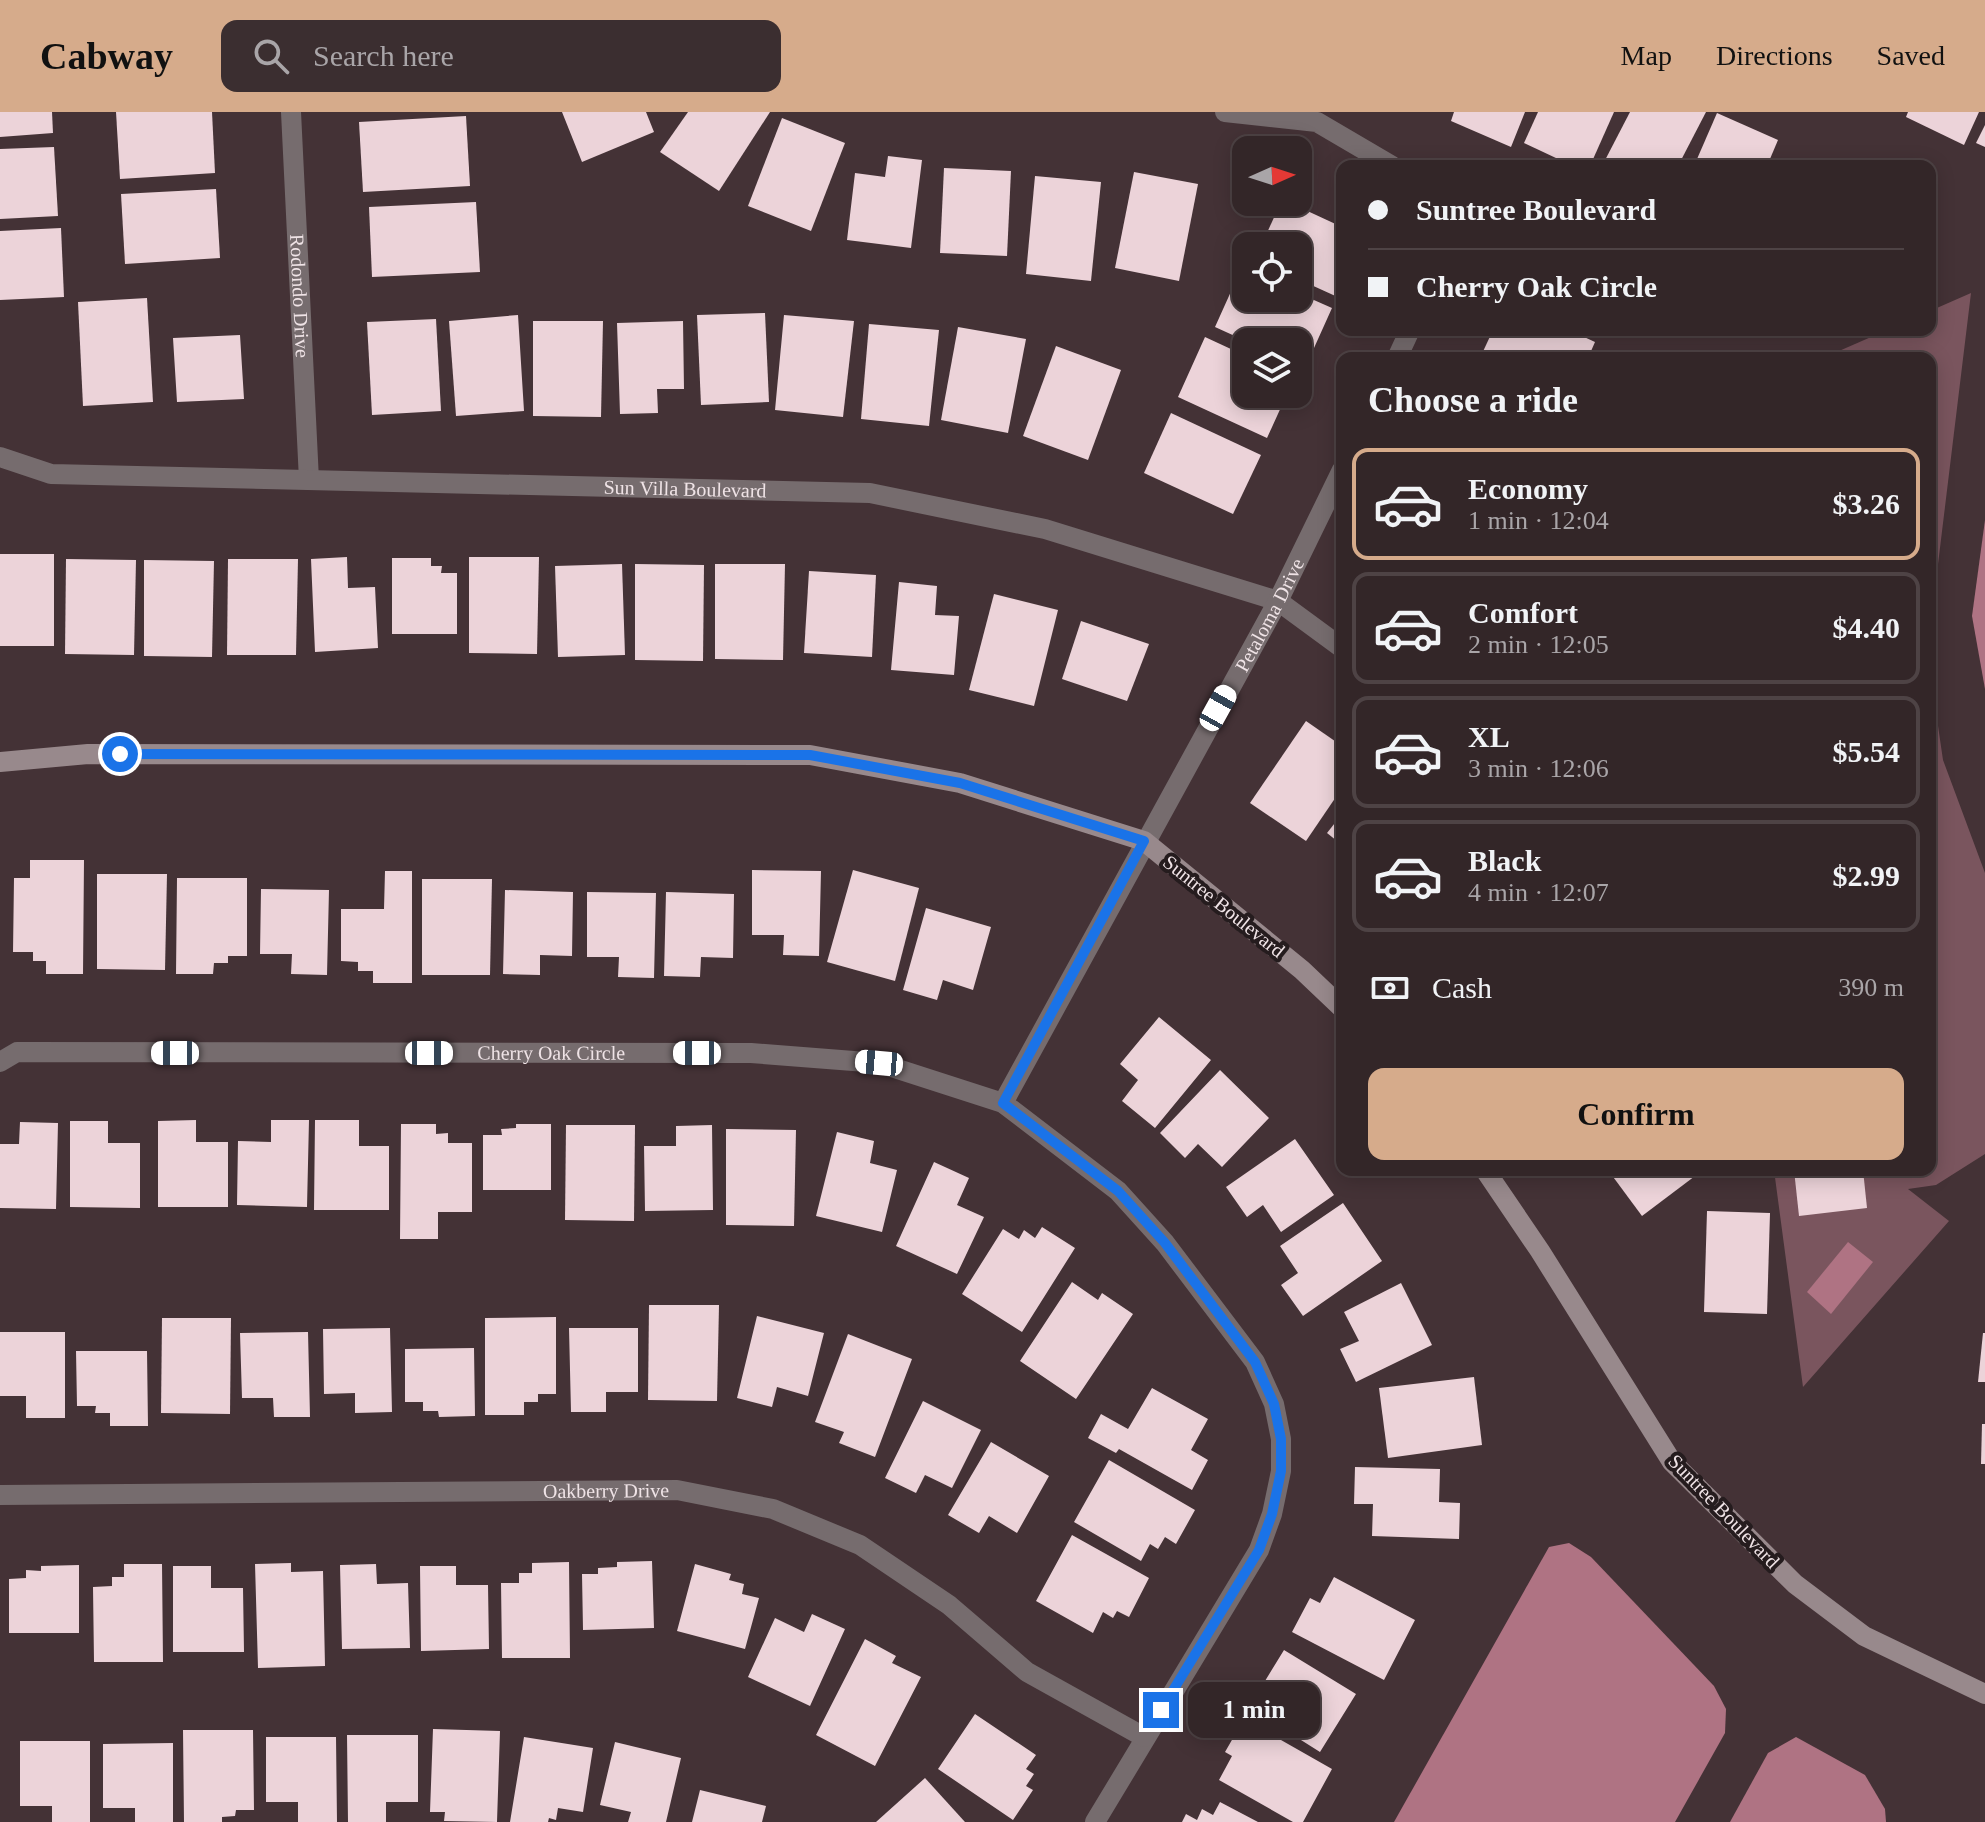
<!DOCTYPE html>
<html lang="en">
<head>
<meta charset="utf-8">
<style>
  :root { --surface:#332628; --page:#3b2e30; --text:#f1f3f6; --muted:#a9a5a8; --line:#4e4345; --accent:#d6ab8b }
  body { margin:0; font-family:Georgia,serif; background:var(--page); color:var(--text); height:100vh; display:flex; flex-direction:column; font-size:30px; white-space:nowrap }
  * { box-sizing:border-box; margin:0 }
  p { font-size:26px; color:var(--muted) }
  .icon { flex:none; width:44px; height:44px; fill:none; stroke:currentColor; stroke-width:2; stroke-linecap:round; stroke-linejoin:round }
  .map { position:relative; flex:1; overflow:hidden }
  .side { position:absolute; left:1336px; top:240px; width:600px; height:824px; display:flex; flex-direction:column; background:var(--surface); border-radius:16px; box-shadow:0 4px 20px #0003,0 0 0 2px var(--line) }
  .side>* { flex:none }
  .guide { position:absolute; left:1336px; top:48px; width:600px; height:176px; border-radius:16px; box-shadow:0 4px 20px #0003,0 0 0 2px var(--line); display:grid; align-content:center; height:176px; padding:0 32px; background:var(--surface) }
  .needle { width:52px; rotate:87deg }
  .tools { position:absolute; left:1232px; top:24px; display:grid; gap:16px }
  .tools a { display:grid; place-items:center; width:80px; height:80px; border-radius:16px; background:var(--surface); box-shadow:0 4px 20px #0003,0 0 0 2px var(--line); font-size:40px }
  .end { position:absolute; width:36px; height:36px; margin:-18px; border:10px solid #1a73e8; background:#fff; box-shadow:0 0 0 4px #fff }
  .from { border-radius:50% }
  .bubble { position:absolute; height:56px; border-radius:16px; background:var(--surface); box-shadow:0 4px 20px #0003,0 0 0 2px var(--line); font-size:26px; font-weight:700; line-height:56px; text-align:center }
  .car { position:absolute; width:24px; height:48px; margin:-24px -12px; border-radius:10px; box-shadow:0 0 6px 2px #0007; background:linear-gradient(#fff 24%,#345 0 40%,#fff 0 76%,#345 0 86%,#fff 0) }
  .guide b { display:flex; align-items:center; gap:28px; height:76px; font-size:30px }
  .guide b+b { border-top:2px solid var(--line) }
  .guide i { width:20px; height:20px; background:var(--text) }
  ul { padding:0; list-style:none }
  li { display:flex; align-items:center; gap:24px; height:112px; margin:0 16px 12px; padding:0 16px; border:4px solid var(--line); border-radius:16px }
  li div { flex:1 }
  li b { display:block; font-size:30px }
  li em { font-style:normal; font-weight:700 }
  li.on { border-color:var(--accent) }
  li>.icon { width:72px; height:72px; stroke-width:1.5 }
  h2 { padding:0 32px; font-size:36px; line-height:96px }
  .pay { display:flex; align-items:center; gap:20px; height:88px; padding:0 32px; font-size:30px }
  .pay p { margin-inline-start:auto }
  .button { display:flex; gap:16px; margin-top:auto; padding:16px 32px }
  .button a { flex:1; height:92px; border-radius:16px; background:var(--accent); color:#111; font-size:32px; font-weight:700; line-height:92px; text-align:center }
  header { display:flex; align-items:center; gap:48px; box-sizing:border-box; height:112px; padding:0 40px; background:var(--accent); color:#111 }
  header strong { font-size:38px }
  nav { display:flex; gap:44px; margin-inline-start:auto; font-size:28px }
  .search { width:560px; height:72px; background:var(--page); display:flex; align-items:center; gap:20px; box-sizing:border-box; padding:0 28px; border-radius:16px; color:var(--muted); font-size:30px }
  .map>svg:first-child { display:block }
  .green { fill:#7a555e }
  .water { fill:#af7383 }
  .building { fill:#ecd3d9 }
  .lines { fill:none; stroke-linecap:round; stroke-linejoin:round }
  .street { stroke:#766c6e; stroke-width:20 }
  .secondary { stroke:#98898c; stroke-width:20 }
  .route { stroke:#1a73e8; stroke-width:10 }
  .labels { text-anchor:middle; stroke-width:8; stroke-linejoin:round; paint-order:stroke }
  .street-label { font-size:20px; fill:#efe3e6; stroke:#251c1e }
</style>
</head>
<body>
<header>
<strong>Cabway</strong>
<div class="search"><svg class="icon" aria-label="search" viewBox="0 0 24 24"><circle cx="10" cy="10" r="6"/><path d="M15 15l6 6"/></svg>Search here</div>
<nav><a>Map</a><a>Directions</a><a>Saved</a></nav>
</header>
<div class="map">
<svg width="1985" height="1710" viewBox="0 0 1985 1710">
  <rect width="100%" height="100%" fill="#443236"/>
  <g class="green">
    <polygon points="1971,181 1930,518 1930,246 1823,246 1887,218 1930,218 1930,199"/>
    <polygon points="1930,559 1943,648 1985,761 1985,1042 1936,1073 1908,1077 1949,1109 1803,1275 1774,1058 1930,1058"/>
  </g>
  <g class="water">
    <polygon points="1985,408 1985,577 1972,504"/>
    <polygon points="1848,1130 1873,1150 1831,1202 1807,1180"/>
    <polygon points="1569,1431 1591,1445 1714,1574 1726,1597 1725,1621 1675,1710 1394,1710 1549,1435"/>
    <polygon points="1796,1625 1865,1663 1885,1697 1886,1710 1730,1710 1768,1641"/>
  </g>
  <g class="building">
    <polygon points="0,0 52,0 53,21 0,25"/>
    <polygon points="116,0 212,0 215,61 120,67"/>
    <polygon points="562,0 646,0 654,20 582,50"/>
    <polygon points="688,0 770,0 719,79 660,40"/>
    <polygon points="1454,0 1525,0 1511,35 1451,9"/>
    <polygon points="1538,0 1614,0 1590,54 1573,54 1524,31"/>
    <polygon points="1630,0 1706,0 1678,54 1602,54"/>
    <polygon points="1908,0 1979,0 1964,33 1906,5"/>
    <polygon points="1717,1 1778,28 1767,54 1694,54"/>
    <polygon points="466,4 470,74 363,80 359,10"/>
    <polygon points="782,6 845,31 811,119 748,94"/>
    <polygon points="1985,13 1985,35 1976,31"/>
    <polygon points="54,35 58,104 0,107 0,37"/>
    <polygon points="888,44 922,48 911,136 847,128 855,61 885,65"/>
    <polygon points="944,56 1011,59 1007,144 940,141"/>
    <polygon points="1134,60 1198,72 1179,169 1115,156"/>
    <polygon points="1035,64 1101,70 1091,169 1026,162"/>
    <polygon points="216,77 220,146 125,152 121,82"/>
    <polygon points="476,90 480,160 372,165 369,95"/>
    <polygon points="1281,90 1288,90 1342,115 1342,187 1298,167 1298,134 1261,134"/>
    <polygon points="61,116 64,185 0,188 0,119"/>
    <polygon points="1242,155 1246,157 1246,186 1298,186 1298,181 1332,196 1305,256 1298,253 1298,230 1248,230 1215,215"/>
    <polygon points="147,186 153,290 83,294 78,190"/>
    <polygon points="765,201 769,290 701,293 697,203"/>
    <polygon points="518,203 524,299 456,304 449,209"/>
    <polygon points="784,203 854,209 843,305 775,298"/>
    <polygon points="436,207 441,299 372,303 367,210"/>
    <polygon points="533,209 603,209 601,305 533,304"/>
    <polygon points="683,209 684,277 657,277 658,301 620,302 617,211"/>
    <polygon points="869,212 939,218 929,314 861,307"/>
    <polygon points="958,215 1026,227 1008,321 941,308"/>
    <polygon points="1493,218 1569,218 1595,230 1588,246 1480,246"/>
    <polygon points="240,223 244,287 177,290 173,226"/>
    <polygon points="1205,225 1246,244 1246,282 1287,282 1267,326 1178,285"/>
    <polygon points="1056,234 1121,258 1088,348 1023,324"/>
    <polygon points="1171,301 1261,343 1233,402 1144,361"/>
    <rect x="0" y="442" width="54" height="92"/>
    <polygon points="347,445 348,476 375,475 378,536 315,540 311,447"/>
    <polygon points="469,445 539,445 537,542 469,541"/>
    <polygon points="392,446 431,446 431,454 442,454 441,461 457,461 457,522 392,522"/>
    <polygon points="66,447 136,448 134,543 65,542"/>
    <polygon points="228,447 298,447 296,543 227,543"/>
    <polygon points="144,448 214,449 212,545 144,544"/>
    <polygon points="622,452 625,543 558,545 555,454"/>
    <polygon points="635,452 704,453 703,549 635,548"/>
    <polygon points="715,452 785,452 783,548 715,547"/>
    <polygon points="809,459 876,463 872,545 804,541"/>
    <polygon points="899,470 937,474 935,503 959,504 954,563 891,558"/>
    <polygon points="994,482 1058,498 1034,594 969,578"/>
    <polygon points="1081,509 1149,532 1127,589 1062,567"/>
    <polygon points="1306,609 1342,634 1342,676 1306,729 1250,691"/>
    <polygon points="1342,702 1342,733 1327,721"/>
    <polygon points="30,748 84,748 83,862 46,862 46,849 33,849 33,840 13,840 14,766 30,766"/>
    <polygon points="752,758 821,759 819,844 783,843 784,823 752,823"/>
    <polygon points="853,758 919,776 895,869 827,850"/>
    <polygon points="385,759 412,759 412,871 373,871 373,859 358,859 358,850 341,849 341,797 384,797"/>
    <polygon points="97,762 167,762 165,858 97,857"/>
    <polygon points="177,766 247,766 247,844 228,844 228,851 214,851 213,862 176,862"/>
    <polygon points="422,767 492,767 490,863 422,863"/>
    <polygon points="261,777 329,778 327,863 291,862 292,842 260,842"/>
    <polygon points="505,778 573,780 572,844 540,843 540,863 503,862"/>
    <polygon points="587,780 656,781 654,866 618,865 619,845 587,845"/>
    <polygon points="666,780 734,782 733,846 701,845 700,865 664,864"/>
    <polygon points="926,796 991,815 973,878 943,868 937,888 903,878"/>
    <polygon points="1159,905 1211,948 1155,1016 1122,989 1138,968 1120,952"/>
    <polygon points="1220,958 1269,1006 1222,1055 1198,1032 1185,1046 1160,1021"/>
    <polygon points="196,1008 196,1030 228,1030 228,1095 158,1095 158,1009"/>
    <polygon points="271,1008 309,1008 307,1095 237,1093 238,1029 271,1030"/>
    <polygon points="315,1008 359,1008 359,1034 389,1034 389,1098 314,1098"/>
    <polygon points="70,1009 108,1009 108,1031 140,1031 140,1096 70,1095"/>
    <polygon points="20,1010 58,1011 56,1097 0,1096 0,1032 19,1032"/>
    <polygon points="401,1012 436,1012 436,1022 448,1021 448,1031 472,1031 472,1100 438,1100 438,1127 400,1127"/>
    <polygon points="516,1012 551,1012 551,1078 483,1078 483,1023 502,1023 501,1017 516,1016"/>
    <polygon points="566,1013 635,1013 634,1109 565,1108"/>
    <polygon points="712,1013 713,1098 645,1099 644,1034 676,1034 676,1014"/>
    <polygon points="726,1017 796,1018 794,1114 726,1113"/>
    <polygon points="837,1020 874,1029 870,1051 897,1058 882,1120 816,1104"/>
    <polygon points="1295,1027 1334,1083 1281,1120 1263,1093 1247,1105 1226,1075"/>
    <polygon points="934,1050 969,1066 957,1093 984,1105 957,1162 896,1134"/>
    <polygon points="1608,1058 1703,1058 1642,1104"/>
    <polygon points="1794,1058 1863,1058 1867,1096 1799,1104"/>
    <polygon points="1343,1091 1382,1149 1303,1204 1281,1173 1298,1161 1280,1134"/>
    <polygon points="1707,1099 1770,1101 1767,1202 1704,1200"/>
    <polygon points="1042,1115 1075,1136 1022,1220 962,1182 1003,1117 1019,1127 1024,1118 1035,1126"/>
    <polygon points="1072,1170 1098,1188 1102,1181 1133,1202 1076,1287 1020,1249"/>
    <polygon points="1401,1171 1432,1233 1356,1270 1340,1237 1359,1229 1344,1200"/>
    <polygon points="649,1193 719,1193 717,1289 648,1288"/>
    <polygon points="757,1204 824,1221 808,1284 777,1275 772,1295 737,1286"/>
    <polygon points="556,1205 556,1282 538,1282 538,1290 524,1290 524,1303 485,1303 485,1206"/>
    <polygon points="162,1206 231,1206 230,1302 161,1301"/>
    <polygon points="390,1216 392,1300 355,1301 355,1281 324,1282 323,1217"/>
    <polygon points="569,1216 638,1216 638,1280 606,1280 606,1300 571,1300"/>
    <polygon points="0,1220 65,1220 65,1306 26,1306 26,1284 0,1284"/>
    <polygon points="308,1220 310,1305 274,1305 273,1286 242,1286 240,1221"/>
    <polygon points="1983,1221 1985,1221 1985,1270 1978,1270"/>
    <polygon points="848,1222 912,1247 875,1345 839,1331 844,1320 815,1310"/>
    <polygon points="474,1236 475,1304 439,1305 438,1299 423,1299 423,1290 405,1290 405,1237"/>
    <polygon points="76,1239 147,1239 148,1314 110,1314 110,1301 95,1301 96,1294 77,1294"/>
    <polygon points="1474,1265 1482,1333 1388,1346 1379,1276"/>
    <polygon points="1152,1276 1208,1307 1191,1338 1208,1348 1192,1378 1119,1337 1116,1341 1088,1326 1101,1302 1128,1317"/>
    <polygon points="923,1289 981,1318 952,1376 925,1363 916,1381 885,1366"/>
    <polygon points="1982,1312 1985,1312 1985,1352 1981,1352"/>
    <polygon points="991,1330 1049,1364 1017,1421 989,1404 979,1421 948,1403"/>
    <polygon points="1109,1348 1195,1398 1176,1432 1165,1425 1158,1437 1150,1432 1141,1449 1074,1410"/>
    <polygon points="1355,1355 1440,1357 1439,1390 1460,1391 1459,1427 1372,1424 1373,1392 1354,1392"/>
    <polygon points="1072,1423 1149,1466 1129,1505 1117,1499 1113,1506 1103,1500 1093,1521 1036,1489"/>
    <polygon points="652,1449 654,1516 583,1518 582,1462 598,1462 598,1456 617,1455 617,1450"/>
    <polygon points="569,1450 570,1546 502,1546 501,1471 519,1471 519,1461 532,1461 532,1451"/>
    <polygon points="291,1451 291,1460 323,1459 325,1554 258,1556 255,1452"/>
    <polygon points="124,1452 162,1452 163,1550 94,1550 93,1475 112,1474 112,1465 124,1465"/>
    <polygon points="376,1452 377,1472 408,1471 410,1536 342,1537 340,1453"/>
    <polygon points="695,1452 731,1462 729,1468 744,1472 742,1482 759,1486 745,1537 677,1519"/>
    <polygon points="79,1453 79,1521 9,1521 9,1467 26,1466 26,1458 41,1459 41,1454"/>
    <polygon points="173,1454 211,1454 211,1476 243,1476 244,1540 173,1540"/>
    <polygon points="420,1454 456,1454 456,1473 488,1473 489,1537 421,1539"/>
    <polygon points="1334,1465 1415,1508 1384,1568 1292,1520 1310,1486 1320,1491"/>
    <polygon points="812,1502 845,1517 810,1594 748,1565 775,1506 804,1520"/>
    <polygon points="865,1527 896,1544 892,1551 921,1565 875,1654 816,1623"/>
    <polygon points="1284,1538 1356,1582 1320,1640 1266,1606 1282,1579 1265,1569"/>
    <polygon points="975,1602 1036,1643 1026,1657 1034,1662 1026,1674 1033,1678 1013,1708 938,1657"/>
    <polygon points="1244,1607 1332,1657 1303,1710 1293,1710 1219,1668 1232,1644 1225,1640"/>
    <polygon points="433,1617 500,1619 497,1710 444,1709 445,1700 430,1700"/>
    <polygon points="183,1618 253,1618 254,1698 236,1698 235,1704 222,1705 222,1710 184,1710"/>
    <polygon points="347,1623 418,1623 418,1690 386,1690 386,1710 348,1710"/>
    <polygon points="266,1625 336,1625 337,1710 298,1710 298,1690 266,1690"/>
    <polygon points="524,1625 593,1636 583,1700 558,1696 556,1708 549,1706 548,1710 510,1710"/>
    <polygon points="20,1629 90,1629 90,1710 52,1710 52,1694 20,1694"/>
    <polygon points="615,1630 681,1646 666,1710 628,1710 631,1700 600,1693"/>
    <polygon points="173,1631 173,1710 135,1710 135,1696 103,1696 103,1632"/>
    <polygon points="925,1666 965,1710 876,1710"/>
    <polygon points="700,1678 766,1694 762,1710 692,1710"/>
    <polygon points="1220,1690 1258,1710 1182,1710 1186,1702 1197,1708 1202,1697 1213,1703"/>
  </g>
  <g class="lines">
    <g class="street">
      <path id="s1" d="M291,0L309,368"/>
      <polyline points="1225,0 1317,10 1392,54"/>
      <polyline points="1397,246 1410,218"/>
      <path id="s2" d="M0,345L51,362L870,381L1045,417L1278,489L1342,536"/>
      <path id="s3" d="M0,950L17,940L751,941L879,951L1003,991L1118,1079L1165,1131L1255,1250L1274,1292L1281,1327V1359L1272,1402L1259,1438L1095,1710"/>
      <path id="s4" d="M1003,991L1278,489L1342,358"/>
      <path id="s5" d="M0,1383L677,1378L773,1397L860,1433L949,1493L1027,1560L1144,1625"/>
    </g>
    <g class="secondary">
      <polyline points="0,650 88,642 810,643 960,671 1144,729 1302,858 1342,896"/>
      <polyline points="1485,1058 1540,1139 1672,1350 1795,1472 1864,1524 1985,1582"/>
    </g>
  </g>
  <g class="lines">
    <polyline class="route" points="120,642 810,643 960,671 1144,729 1003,991 1118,1079 1165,1131 1255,1250 1274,1292 1281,1327 1281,1359 1272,1402 1259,1438 1161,1598"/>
  </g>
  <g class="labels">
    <g class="street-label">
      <text dy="7" stroke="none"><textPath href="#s1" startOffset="184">Rodondo Drive</textPath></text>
      <text dy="7" stroke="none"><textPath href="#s2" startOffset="688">Sun Villa Boulevard</textPath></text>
      <text dy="7" stroke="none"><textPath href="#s4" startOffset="556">Petaloma Drive</textPath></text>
      <text transform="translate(1224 794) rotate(39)" y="7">Suntree Boulevard</text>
      <text dy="7" stroke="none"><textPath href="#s3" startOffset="554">Cherry Oak Circle</textPath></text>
      <text dy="7" stroke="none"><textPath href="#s5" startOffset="606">Oakberry Drive</textPath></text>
      <text transform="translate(1724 1399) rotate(46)" y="7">Suntree Boulevard</text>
    </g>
  </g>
</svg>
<div class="tools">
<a><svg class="needle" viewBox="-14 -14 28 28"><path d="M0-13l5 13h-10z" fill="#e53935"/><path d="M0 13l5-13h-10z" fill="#a9a5a8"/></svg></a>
<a><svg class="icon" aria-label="locate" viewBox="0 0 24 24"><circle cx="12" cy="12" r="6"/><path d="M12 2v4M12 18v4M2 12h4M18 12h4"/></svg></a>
<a><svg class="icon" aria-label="layers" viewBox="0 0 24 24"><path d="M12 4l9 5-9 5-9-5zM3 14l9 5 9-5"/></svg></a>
</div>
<i class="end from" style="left:120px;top:642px"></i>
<i class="end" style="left:1161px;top:1598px"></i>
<div class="bubble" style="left:1188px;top:1570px;width:132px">1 min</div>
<i class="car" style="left:1218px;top:596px;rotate:29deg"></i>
<i class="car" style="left:175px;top:941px;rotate:270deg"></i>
<i class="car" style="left:429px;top:941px;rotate:90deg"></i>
<i class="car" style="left:697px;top:941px;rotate:270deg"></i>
<i class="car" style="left:879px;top:951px;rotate:275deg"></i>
<div class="guide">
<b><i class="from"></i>Suntree Boulevard</b>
<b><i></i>Cherry Oak Circle</b>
</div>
<section class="side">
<h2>Choose a ride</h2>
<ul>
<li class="on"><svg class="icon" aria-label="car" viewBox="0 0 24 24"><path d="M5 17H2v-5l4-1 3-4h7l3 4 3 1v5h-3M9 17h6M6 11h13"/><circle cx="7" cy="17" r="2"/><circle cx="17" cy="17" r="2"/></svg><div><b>Economy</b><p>1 min · 12:04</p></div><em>$3.26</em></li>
<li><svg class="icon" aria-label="car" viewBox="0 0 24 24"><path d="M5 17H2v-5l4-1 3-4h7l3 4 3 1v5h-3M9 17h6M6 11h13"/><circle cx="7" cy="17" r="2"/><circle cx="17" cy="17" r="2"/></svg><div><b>Comfort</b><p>2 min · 12:05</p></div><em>$4.40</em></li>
<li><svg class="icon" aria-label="car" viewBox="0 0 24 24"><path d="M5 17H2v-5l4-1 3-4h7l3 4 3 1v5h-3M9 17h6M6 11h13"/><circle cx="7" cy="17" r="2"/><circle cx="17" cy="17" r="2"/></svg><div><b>XL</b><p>3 min · 12:06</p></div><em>$5.54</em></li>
<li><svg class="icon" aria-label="car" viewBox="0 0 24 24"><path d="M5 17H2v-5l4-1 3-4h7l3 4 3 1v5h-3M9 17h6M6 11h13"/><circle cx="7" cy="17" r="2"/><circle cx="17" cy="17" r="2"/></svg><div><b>Black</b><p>4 min · 12:07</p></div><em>$2.99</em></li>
</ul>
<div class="pay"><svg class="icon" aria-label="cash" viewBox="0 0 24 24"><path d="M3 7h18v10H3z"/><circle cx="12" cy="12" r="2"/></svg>Cash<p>390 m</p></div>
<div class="button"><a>Confirm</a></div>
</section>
</div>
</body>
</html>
